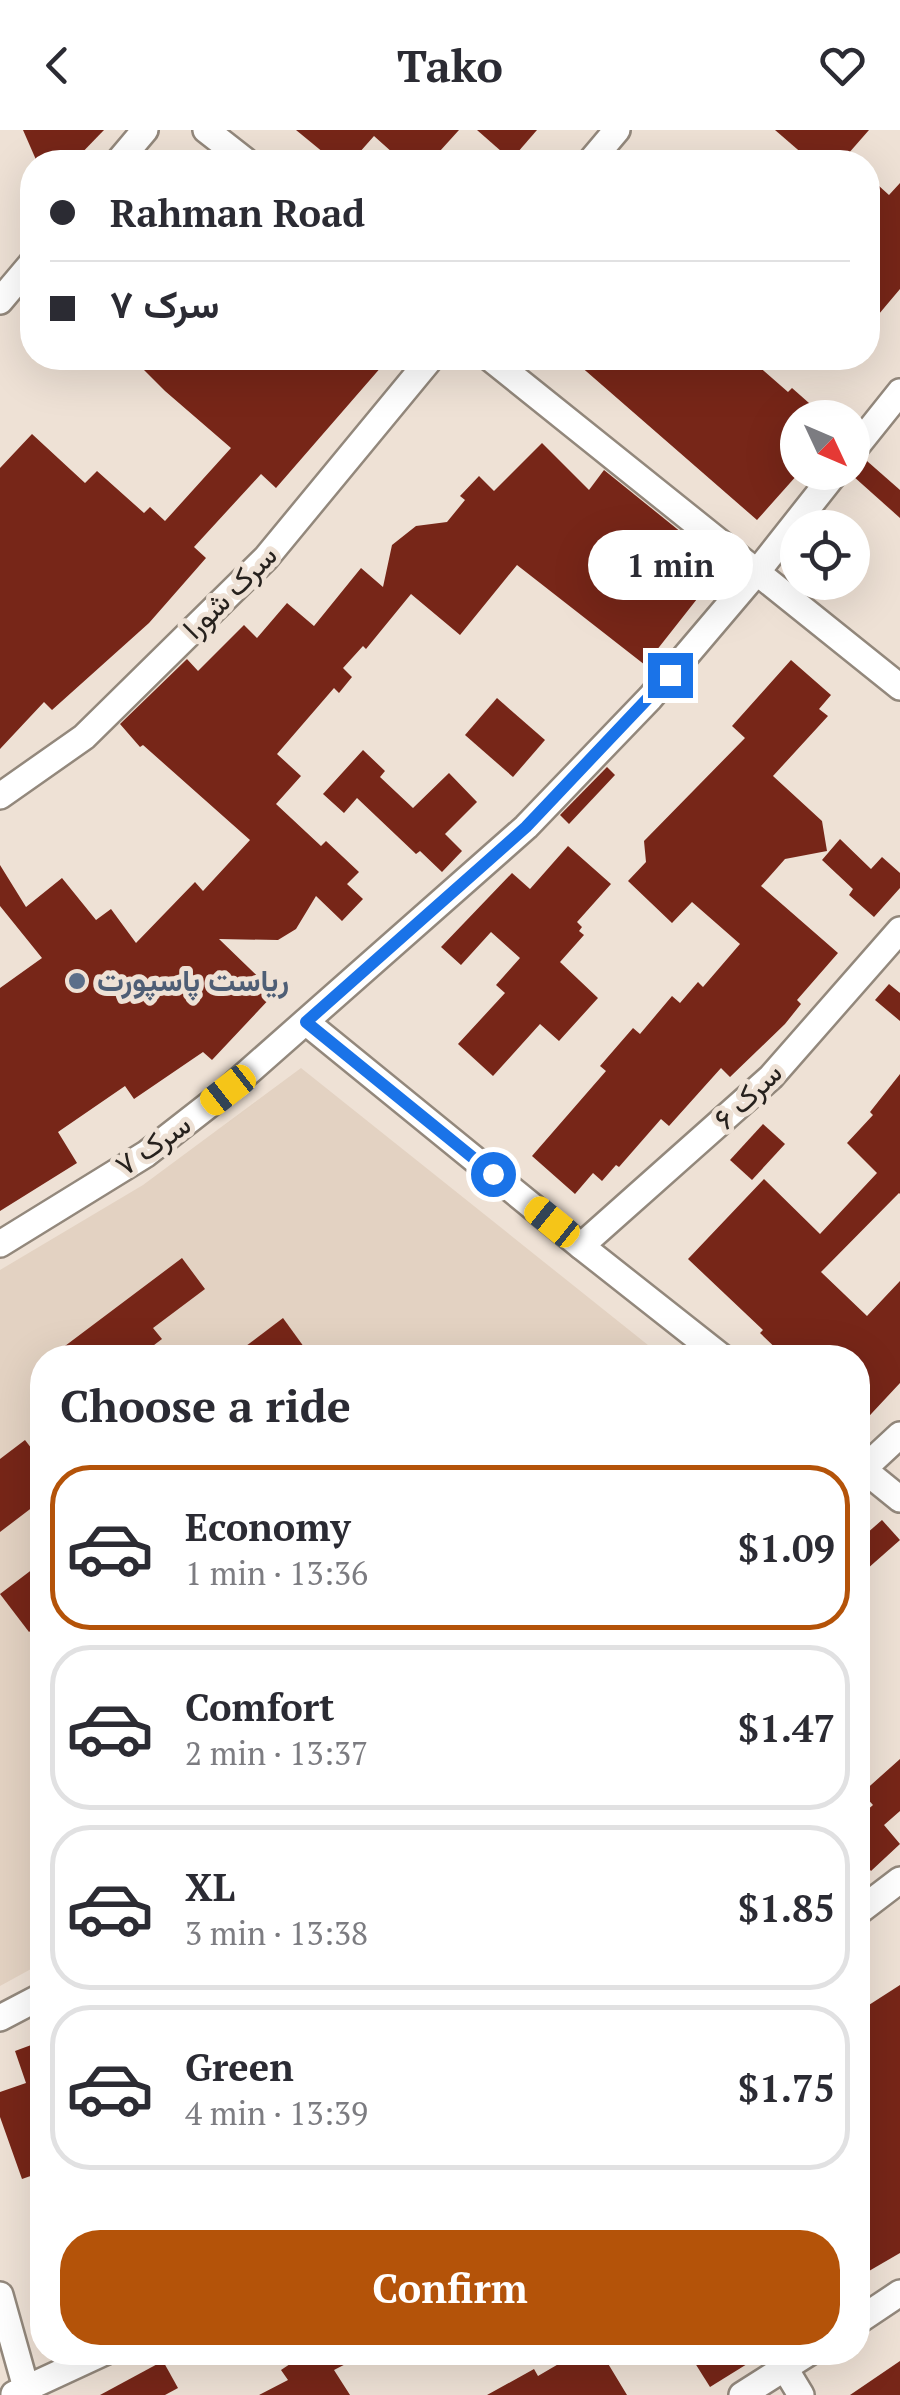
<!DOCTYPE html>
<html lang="en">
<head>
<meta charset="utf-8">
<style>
  :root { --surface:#fff; --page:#f7f7f7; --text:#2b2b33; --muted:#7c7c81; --line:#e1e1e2; --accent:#b45309 }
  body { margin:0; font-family:"PT Serif",Vazirmatn,serif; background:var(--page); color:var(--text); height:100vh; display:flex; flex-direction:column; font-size:38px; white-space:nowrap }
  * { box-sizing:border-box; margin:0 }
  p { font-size:32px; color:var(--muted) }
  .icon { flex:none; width:55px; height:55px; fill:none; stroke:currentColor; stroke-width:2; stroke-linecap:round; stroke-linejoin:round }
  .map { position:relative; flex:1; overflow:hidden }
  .side { position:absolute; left:30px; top:1215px; width:840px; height:1020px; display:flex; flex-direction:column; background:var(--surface); border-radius:40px; box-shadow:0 10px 40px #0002 }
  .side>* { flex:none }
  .hud { position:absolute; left:20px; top:20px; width:860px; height:220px; border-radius:40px; box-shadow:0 10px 40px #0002; display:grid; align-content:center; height:220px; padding:0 30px; background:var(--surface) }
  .needle { width:65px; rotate:134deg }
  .buttons { position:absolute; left:780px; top:270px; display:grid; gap:20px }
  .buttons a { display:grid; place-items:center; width:90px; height:90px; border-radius:50%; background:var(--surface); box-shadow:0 10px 40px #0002; font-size:50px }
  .end { position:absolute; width:45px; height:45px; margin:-22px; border:12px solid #1a73e8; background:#fff; box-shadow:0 0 0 5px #fff }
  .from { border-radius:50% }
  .bubble { position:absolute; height:70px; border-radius:35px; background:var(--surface); box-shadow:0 10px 40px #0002; font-size:32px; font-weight:600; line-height:70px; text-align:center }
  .car { position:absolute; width:30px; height:60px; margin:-30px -15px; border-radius:12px; box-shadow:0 0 8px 2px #0007; background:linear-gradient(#f5c518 24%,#345 0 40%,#f5c518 0 76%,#345 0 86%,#f5c518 0) }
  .hud b { display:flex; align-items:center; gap:35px; height:95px; font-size:38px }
  .hud b+b { border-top:2px solid var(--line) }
  .hud i { width:25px; height:25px; background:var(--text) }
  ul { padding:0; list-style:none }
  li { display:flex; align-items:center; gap:30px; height:165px; margin:0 20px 15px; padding:0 10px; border:5px solid var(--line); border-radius:40px }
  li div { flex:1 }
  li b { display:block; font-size:38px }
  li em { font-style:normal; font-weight:600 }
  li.active { border-color:var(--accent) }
  li>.icon { width:90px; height:90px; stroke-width:1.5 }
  h2 { padding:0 30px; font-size:45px; line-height:120px }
  .action { display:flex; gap:20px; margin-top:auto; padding:20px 30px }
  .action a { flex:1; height:115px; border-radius:40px; background:var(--accent); color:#fff; font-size:40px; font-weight:600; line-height:115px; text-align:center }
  header { display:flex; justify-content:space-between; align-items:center; height:130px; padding:0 30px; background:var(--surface); font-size:45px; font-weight:600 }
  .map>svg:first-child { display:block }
  .education { fill:#e3d2c2 }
  .building { fill:#772618 }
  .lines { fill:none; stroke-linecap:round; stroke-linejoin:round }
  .minor-casing { stroke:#93887c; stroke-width:30 }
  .minor { stroke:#fff; stroke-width:25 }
  .route { stroke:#1a73e8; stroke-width:12 }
  .service-dot { fill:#5c6f8a; stroke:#eee1d5; stroke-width:4 }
  .labels { text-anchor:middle; stroke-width:10; stroke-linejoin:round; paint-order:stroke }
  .street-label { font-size:30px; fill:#26211d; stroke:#eee1d5 }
  .service-label { font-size:30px; font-weight:bold; fill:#4e5e75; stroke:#eee1d5; text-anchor:start }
</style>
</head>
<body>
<header><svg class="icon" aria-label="back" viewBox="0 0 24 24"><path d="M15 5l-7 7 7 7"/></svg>Tako<svg class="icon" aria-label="heart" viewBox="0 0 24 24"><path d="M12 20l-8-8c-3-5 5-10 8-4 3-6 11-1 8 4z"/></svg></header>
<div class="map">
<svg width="900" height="2265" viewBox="0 0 900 2265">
  <rect width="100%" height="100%" fill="#eee1d5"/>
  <polygon class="education" points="301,938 663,1227 42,1228 42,1833 0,1856 0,1140 143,1055"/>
  <g class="building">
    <polygon points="23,0 104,0 73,32 37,32"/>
    <polygon points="296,0 459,0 430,32 403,32 374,6 351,32 335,32"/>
    <polygon points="477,0 537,0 511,30"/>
    <polygon points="775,0 869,0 841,32 812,32"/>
    <polygon points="868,46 889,65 900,53 900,159 868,197"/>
    <polygon points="132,228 389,228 276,358 261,344 194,417 206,428 149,493 52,580 44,572 0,619 0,338 32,304 85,353 97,341 144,383 150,377 165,391 231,318 165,261"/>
    <polygon points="571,228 749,228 788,262 792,258 826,288 798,288 798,344 757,390"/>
    <polygon points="542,313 589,360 604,340 723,436 645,535 517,435 460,505 411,464 366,519 363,516 343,538 352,547 339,563 334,558 277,624 301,646 276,674 321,716 326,711 359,742 347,754 363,769 342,791 316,766 296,799 278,810 219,809 275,863 212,930 203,922 134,969 125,956 58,1002 77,1033 0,1081 0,858 42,828 0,776 0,735 26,777 62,748 96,790 111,779 136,813 195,752 203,761 250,710 143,615 140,617 120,594 187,529 198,541 244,495 257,508 287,473 314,496 361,438 383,457 392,415 416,396 447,392 465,370 460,366 479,346 494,361"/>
    <polygon points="867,331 900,360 900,388 853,346"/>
    <polygon points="791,530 831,565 819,579 828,586 773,646 822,691 827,721 785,729 761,756 838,823 797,870 801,874 785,894 730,947 721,938 669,996 661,989 619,1037 616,1035 602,1051 593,1043 575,1064 532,1026 606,941 600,936 633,898 640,904 672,866 680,873 698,852 703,857 740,814 692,772 672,793 628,751 646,732 644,711 745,608 732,596"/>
    <polygon points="497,568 545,610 513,647 465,605"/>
    <polygon points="363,620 385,641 380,647 413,678 449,643 477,672 445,704 462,721 442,742 420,721 416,724 357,668 344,683 323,664"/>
    <polygon points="607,637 615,645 569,694 560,685"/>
    <polygon points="840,709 871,739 882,727 900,743 900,758 874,787 849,765 853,759 822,730"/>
    <polygon points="568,716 611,754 577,792 582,797 579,801 584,805 560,832 598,868 559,911 540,894 493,946 458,914 505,863 496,855 520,828 491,802 461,835 441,817 512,743 530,759"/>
    <polygon points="889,854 900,863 900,891 875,870"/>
    <polygon points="900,944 900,1064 899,1063 821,1142 867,1186 900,1151 900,1253 858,1298 858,1228 786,1228 760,1203 763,1200 688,1129 764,1049 820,1104 877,1043 847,1013 873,985 870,982"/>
    <polygon points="763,994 785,1014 752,1050 730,1030"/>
    <polygon points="182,1128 205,1159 153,1198 162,1209 137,1228 49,1228"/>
    <polygon points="283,1188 312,1228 230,1228"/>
    <polygon points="25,1310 42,1332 42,1370 0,1402 0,1329"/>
    <polygon points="882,1390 900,1410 858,1447 858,1411"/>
    <polygon points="42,1432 42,1492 29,1502 0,1464"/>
    <polygon points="900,1629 900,1681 884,1695 900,1714 871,1741 858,1726 858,1688 873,1675 862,1663"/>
    <polygon points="900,1855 900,2123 869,2141 858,2123 858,1882"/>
    <polygon points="42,1911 42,2042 22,2049 0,1987 0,1962 26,1953 15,1921"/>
    <polygon points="308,2222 369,2222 334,2240 350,2265 259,2265 288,2250 281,2240"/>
    <polygon points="579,2222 601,2222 627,2265 487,2265 534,2239 538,2246"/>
    <polygon points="688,2222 759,2222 760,2226 710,2257"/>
    <polygon points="163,2231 178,2258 165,2265 100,2265"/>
    <polygon points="900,2231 900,2265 850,2265"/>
  </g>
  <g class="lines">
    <g class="minor-casing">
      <g id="minor">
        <polyline points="206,0 247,32"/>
        <polyline points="118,32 145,0"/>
        <polyline points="590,32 617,0"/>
        <polyline points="0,171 32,133"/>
        <polyline points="490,228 900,557"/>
        <polyline points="852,322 900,262"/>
        <polyline points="0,666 84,607 266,428 431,228"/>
        <polyline points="306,892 581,1116 723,1228"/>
        <polyline points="0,1114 146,1024 228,960 526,697 650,568 757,442 836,342"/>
        <polyline points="581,1116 771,947 900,800"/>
        <polyline points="858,1335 900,1369"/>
        <polyline points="858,1344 900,1305"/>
        <polyline points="858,1782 900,1750"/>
        <polyline points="0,1888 42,1866"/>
        <polyline points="0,2165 28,2265"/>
        <polyline points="858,2191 900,2163"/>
        <polyline points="775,2222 801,2265"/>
        <polyline points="14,2264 105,2222"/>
        <polyline points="742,2265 810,2222"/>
      </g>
    </g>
    <use href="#minor" class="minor"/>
  </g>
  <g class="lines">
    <polyline class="route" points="493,1044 306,892 526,697 670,545"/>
  </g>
  <circle class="service-dot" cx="77" cy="851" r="10"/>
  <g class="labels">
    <g class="street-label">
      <text transform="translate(230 462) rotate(-45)" y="10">سرک شورا</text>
      <text transform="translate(748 966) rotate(-44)" y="10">سرک ۶</text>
      <text transform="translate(153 1015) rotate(-35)" y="10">سرک ۷</text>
    </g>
    <g class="service-label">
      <text x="97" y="861">ریاست پاسپورت</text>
    </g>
  </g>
</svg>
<div class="buttons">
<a><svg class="needle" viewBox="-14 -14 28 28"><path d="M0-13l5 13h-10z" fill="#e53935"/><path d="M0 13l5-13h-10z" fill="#7c7c81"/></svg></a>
<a><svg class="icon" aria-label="locate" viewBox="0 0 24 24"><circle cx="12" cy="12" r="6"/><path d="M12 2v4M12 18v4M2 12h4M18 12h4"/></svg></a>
</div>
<i class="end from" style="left:493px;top:1044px"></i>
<i class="end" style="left:670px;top:545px"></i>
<div class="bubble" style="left:588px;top:400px;width:165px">1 min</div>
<i class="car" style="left:228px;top:960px;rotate:232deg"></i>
<i class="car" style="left:552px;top:1092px;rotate:309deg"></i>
<div class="hud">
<b><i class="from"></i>Rahman Road</b>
<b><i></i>سرک ۷</b>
</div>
<section class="side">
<h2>Choose a ride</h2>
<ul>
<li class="active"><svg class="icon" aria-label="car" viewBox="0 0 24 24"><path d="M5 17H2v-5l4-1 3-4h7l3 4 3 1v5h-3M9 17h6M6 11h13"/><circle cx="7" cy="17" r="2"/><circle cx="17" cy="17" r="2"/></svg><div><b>Economy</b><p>1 min · 13:36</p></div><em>$1.09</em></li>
<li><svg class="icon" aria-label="car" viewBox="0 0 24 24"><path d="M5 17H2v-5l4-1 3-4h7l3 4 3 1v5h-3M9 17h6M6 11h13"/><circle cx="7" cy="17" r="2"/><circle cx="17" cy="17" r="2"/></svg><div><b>Comfort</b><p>2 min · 13:37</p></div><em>$1.47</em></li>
<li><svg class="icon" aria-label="car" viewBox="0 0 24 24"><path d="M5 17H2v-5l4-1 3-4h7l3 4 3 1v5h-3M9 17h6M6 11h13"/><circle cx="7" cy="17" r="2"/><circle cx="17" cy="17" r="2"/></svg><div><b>XL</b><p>3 min · 13:38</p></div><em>$1.85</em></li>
<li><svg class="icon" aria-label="car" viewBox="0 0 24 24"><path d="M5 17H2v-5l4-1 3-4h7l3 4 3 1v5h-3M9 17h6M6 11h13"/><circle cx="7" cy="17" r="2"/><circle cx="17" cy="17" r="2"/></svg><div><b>Green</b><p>4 min · 13:39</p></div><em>$1.75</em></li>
</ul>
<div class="action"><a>Confirm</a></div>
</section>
</div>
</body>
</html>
